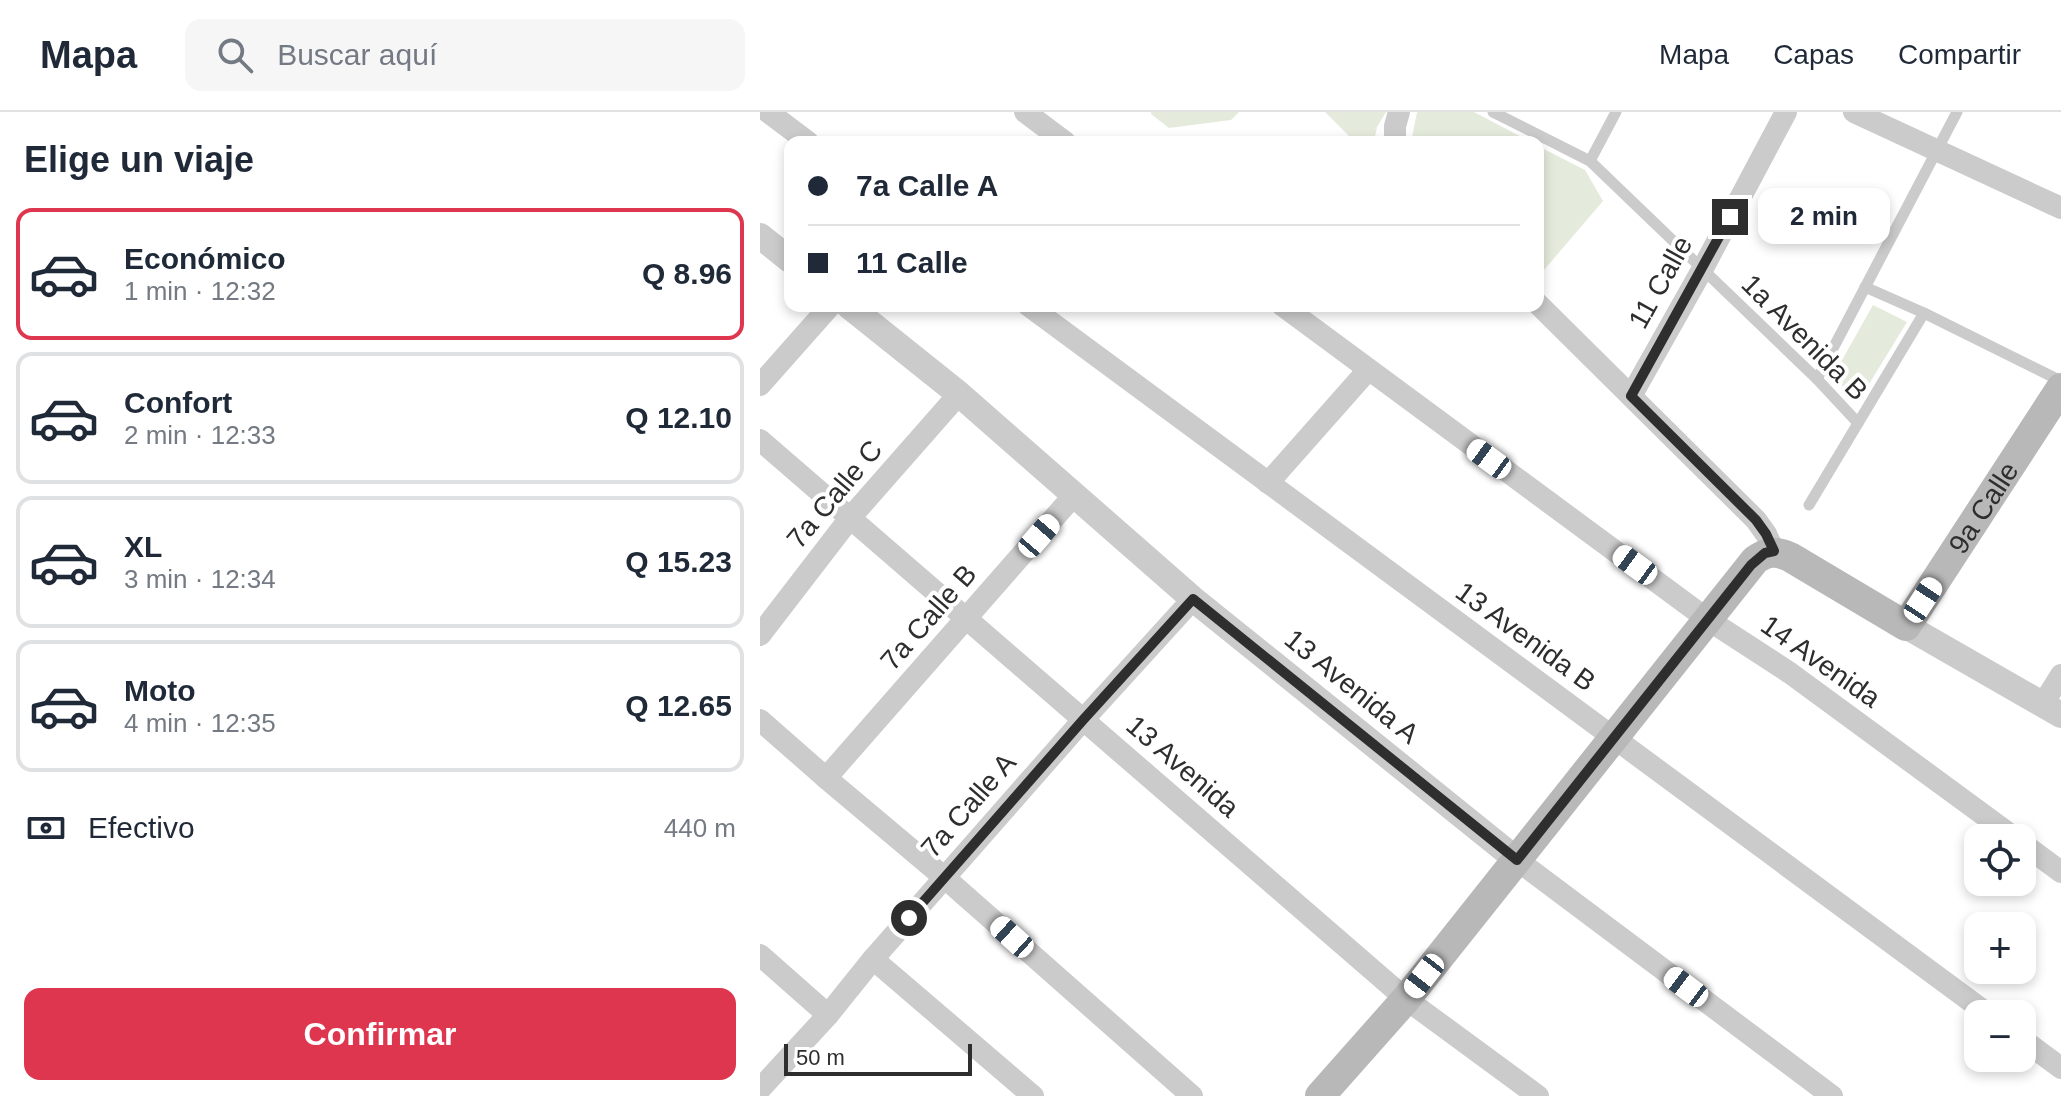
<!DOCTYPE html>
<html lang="es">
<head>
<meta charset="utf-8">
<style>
  :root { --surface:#fff; --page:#f6f6f7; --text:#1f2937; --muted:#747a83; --line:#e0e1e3; --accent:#de364e }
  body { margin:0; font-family:Helvetica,sans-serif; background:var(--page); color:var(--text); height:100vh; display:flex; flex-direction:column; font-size:30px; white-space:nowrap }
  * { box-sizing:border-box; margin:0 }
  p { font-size:26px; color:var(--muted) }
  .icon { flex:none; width:44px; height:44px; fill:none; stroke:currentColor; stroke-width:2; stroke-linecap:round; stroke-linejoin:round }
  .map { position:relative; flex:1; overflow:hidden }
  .panel { display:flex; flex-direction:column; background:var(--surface); width:760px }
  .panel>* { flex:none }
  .guide { position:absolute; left:24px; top:24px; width:760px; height:176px; border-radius:16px; box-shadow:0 4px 12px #0003; display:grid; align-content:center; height:176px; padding:0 24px; background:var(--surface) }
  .buttons { position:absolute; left:1204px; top:712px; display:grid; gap:16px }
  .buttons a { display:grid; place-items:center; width:72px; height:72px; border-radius:16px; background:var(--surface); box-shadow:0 4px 12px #0003; font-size:40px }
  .scale { position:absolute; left:24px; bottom:20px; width:188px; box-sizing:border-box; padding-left:8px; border:4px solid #2e2e2e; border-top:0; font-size:22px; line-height:28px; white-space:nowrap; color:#2e2e2e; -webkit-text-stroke:6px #fff; paint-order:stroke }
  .end { position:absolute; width:36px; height:36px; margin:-18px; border:10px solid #2e2e2e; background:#fff; box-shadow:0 0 0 4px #fff }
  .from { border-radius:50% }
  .bubble { position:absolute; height:56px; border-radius:16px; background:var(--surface); box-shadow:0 4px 12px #0003; font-size:26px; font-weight:600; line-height:56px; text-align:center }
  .car { position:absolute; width:24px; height:48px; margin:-24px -12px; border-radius:10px; box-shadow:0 0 6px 2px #0007; background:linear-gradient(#fff 24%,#345 0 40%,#fff 0 76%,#345 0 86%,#fff 0) }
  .guide b { display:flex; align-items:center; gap:28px; height:76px; font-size:30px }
  .guide b+b { border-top:2px solid var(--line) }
  .guide i { width:20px; height:20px; background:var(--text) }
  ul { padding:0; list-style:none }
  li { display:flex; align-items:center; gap:24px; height:132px; margin:0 16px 12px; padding:0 8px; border:4px solid var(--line); border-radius:16px }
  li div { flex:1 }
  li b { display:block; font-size:30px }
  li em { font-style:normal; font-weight:600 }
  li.selected { border-color:var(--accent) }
  li>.icon { width:72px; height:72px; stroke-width:1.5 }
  h2 { padding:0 24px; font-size:36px; line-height:96px }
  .pay { display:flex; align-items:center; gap:20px; height:88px; padding:0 24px; font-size:30px }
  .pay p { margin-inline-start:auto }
  .action { display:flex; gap:16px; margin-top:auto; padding:16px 24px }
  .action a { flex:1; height:92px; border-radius:16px; background:var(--accent); color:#fff; font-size:32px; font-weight:600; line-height:92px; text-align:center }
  header { display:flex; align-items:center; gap:48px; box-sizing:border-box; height:112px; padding:0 40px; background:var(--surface); border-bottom:2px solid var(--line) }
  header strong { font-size:38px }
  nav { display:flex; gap:44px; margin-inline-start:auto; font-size:28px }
  .search { width:560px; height:72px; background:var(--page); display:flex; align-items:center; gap:20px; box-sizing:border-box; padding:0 28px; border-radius:16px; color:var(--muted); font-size:30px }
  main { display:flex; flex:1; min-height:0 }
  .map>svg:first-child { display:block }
  .green { fill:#e5ebdc }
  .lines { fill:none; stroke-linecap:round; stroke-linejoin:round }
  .service { stroke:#cbcbcb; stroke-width:11 }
  .minor { stroke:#cbcbcb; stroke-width:22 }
  .tertiary { stroke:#cbcbcb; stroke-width:26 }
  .secondary { stroke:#b8b8b8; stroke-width:30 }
  .route { stroke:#2e2e2e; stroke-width:10 }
  .labels { text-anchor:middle; stroke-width:8; stroke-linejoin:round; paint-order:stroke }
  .street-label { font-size:28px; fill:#2e2e2e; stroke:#fff }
</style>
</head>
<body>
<header>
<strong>Mapa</strong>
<div class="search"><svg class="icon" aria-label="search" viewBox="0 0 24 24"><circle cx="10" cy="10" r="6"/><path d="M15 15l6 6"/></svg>Buscar aquí</div>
<nav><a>Mapa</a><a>Capas</a><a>Compartir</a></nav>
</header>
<main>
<section class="panel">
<h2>Elige un viaje</h2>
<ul>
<li class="selected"><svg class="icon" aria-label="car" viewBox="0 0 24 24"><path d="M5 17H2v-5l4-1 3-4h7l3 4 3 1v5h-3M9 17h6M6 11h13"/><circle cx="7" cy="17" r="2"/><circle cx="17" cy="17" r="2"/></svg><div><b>Económico</b><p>1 min · 12:32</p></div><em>Q 8.96</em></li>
<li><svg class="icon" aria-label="car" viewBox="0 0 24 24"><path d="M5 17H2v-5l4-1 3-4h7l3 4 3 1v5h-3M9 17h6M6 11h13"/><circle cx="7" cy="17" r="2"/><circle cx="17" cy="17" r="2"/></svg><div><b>Confort</b><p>2 min · 12:33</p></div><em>Q 12.10</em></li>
<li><svg class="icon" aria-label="car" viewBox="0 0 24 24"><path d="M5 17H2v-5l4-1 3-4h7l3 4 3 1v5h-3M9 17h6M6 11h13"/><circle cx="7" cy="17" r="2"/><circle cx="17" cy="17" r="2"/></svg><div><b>XL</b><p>3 min · 12:34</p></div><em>Q 15.23</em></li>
<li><svg class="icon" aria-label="car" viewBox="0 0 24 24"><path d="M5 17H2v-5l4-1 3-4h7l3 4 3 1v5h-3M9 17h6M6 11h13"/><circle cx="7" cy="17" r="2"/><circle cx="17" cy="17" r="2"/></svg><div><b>Moto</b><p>4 min · 12:35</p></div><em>Q 12.65</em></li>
</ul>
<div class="pay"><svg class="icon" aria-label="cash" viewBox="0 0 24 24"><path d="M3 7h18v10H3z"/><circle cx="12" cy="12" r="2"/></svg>Efectivo<p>440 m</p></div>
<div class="action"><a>Confirmar</a></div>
</section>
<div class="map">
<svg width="1301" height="984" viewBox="0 0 1301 984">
  <rect width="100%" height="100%" fill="#fff"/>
  <g class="green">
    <polygon points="391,0 479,0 471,8 409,16 391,2"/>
    <polygon points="565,0 626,0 617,15 614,30 595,30"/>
    <polygon points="657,0 714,0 771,30 651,30"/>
    <polygon points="778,34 825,58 843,89 778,165"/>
    <polygon points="1113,193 1147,210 1098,290 1073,264"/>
  </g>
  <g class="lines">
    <g class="service">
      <polyline points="733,0 830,49 1057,267 1098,311"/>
      <polyline points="830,49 856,0"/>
      <polyline points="1105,175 1164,201 1301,269"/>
      <polyline points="1057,267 1197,0"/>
      <polyline points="1049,393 1164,201"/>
    </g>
    <g class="minor">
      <polyline points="8,0 48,30"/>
      <polyline points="265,0 305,30"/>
      <polyline points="1094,0 1301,96"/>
      <polyline points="635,30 635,14 639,0"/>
      <polyline points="778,192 996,408 1006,422 1014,439"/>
      <polyline points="269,194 1228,902"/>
      <polyline points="523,194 947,507 1030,561 1255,726"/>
      <polyline points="0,273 70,194"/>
      <polyline points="871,284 942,158 1026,0"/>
      <polyline points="0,328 646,887 778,984"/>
      <polyline points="508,371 608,258"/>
      <polyline points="0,523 90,406 199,282"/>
      <polyline points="1283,592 1301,563"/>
      <polyline points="0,608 66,666 185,766 432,984"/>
      <polyline points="66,666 315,382"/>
      <polyline points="1262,731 1301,760"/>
      <polyline points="757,748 1072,984"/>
      <polyline points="0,843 68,903"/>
      <polyline points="113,847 273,984"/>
      <polyline points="1262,927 1301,956"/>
      <polyline points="0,977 68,903 113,847 323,608 433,487"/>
    </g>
    <g class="tertiary">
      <polyline points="0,124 30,148"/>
      <polyline points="89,194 199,282 433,487 757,748"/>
      <polyline points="1146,514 1301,603"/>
    </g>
    <path class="secondary" id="s1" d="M560,984L646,887L995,448C1008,439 1016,439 1030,445L1146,514L1301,276"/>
  </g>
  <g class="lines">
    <polyline class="route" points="149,806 323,608 433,487 757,748 991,453 1005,441 1014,439 1006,422 996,408 871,284 970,105"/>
  </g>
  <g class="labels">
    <g class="street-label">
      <text transform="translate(900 170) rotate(-61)" y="10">11 Calle</text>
      <text transform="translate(1045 225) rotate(45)" y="10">1a Avenida B</text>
      <text transform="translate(74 382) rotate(-50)" y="10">7a Calle C</text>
      <text dy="10" stroke="none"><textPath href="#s1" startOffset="1004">9a Calle</textPath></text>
      <text transform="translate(168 505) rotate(-49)" y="10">7a Calle B</text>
      <text transform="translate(766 524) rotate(36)" y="10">13 Avenida B</text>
      <text transform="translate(1061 549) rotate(35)" y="10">14 Avenida</text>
      <text transform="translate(592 574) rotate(39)" y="10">13 Avenida A</text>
      <text transform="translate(423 654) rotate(41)" y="10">13 Avenida</text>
      <text transform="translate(208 693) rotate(-49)" y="10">7a Calle A</text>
    </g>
  </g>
</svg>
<div class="buttons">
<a><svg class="icon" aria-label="locate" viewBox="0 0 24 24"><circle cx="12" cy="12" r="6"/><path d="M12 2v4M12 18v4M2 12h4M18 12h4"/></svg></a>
<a>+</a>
<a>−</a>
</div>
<div class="scale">50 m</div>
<i class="end from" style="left:149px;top:806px"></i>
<i class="end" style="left:970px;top:105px"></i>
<div class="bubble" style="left:998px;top:76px;width:132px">2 min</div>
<i class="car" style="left:729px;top:347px;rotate:306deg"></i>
<i class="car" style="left:279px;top:424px;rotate:41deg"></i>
<i class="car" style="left:875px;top:453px;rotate:306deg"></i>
<i class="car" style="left:1163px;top:488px;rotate:33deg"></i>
<i class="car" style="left:252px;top:825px;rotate:312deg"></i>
<i class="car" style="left:664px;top:864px;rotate:218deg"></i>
<i class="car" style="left:926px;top:875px;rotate:307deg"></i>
<div class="guide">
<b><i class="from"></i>7a Calle A</b>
<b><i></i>11 Calle</b>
</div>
</div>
</main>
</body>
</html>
